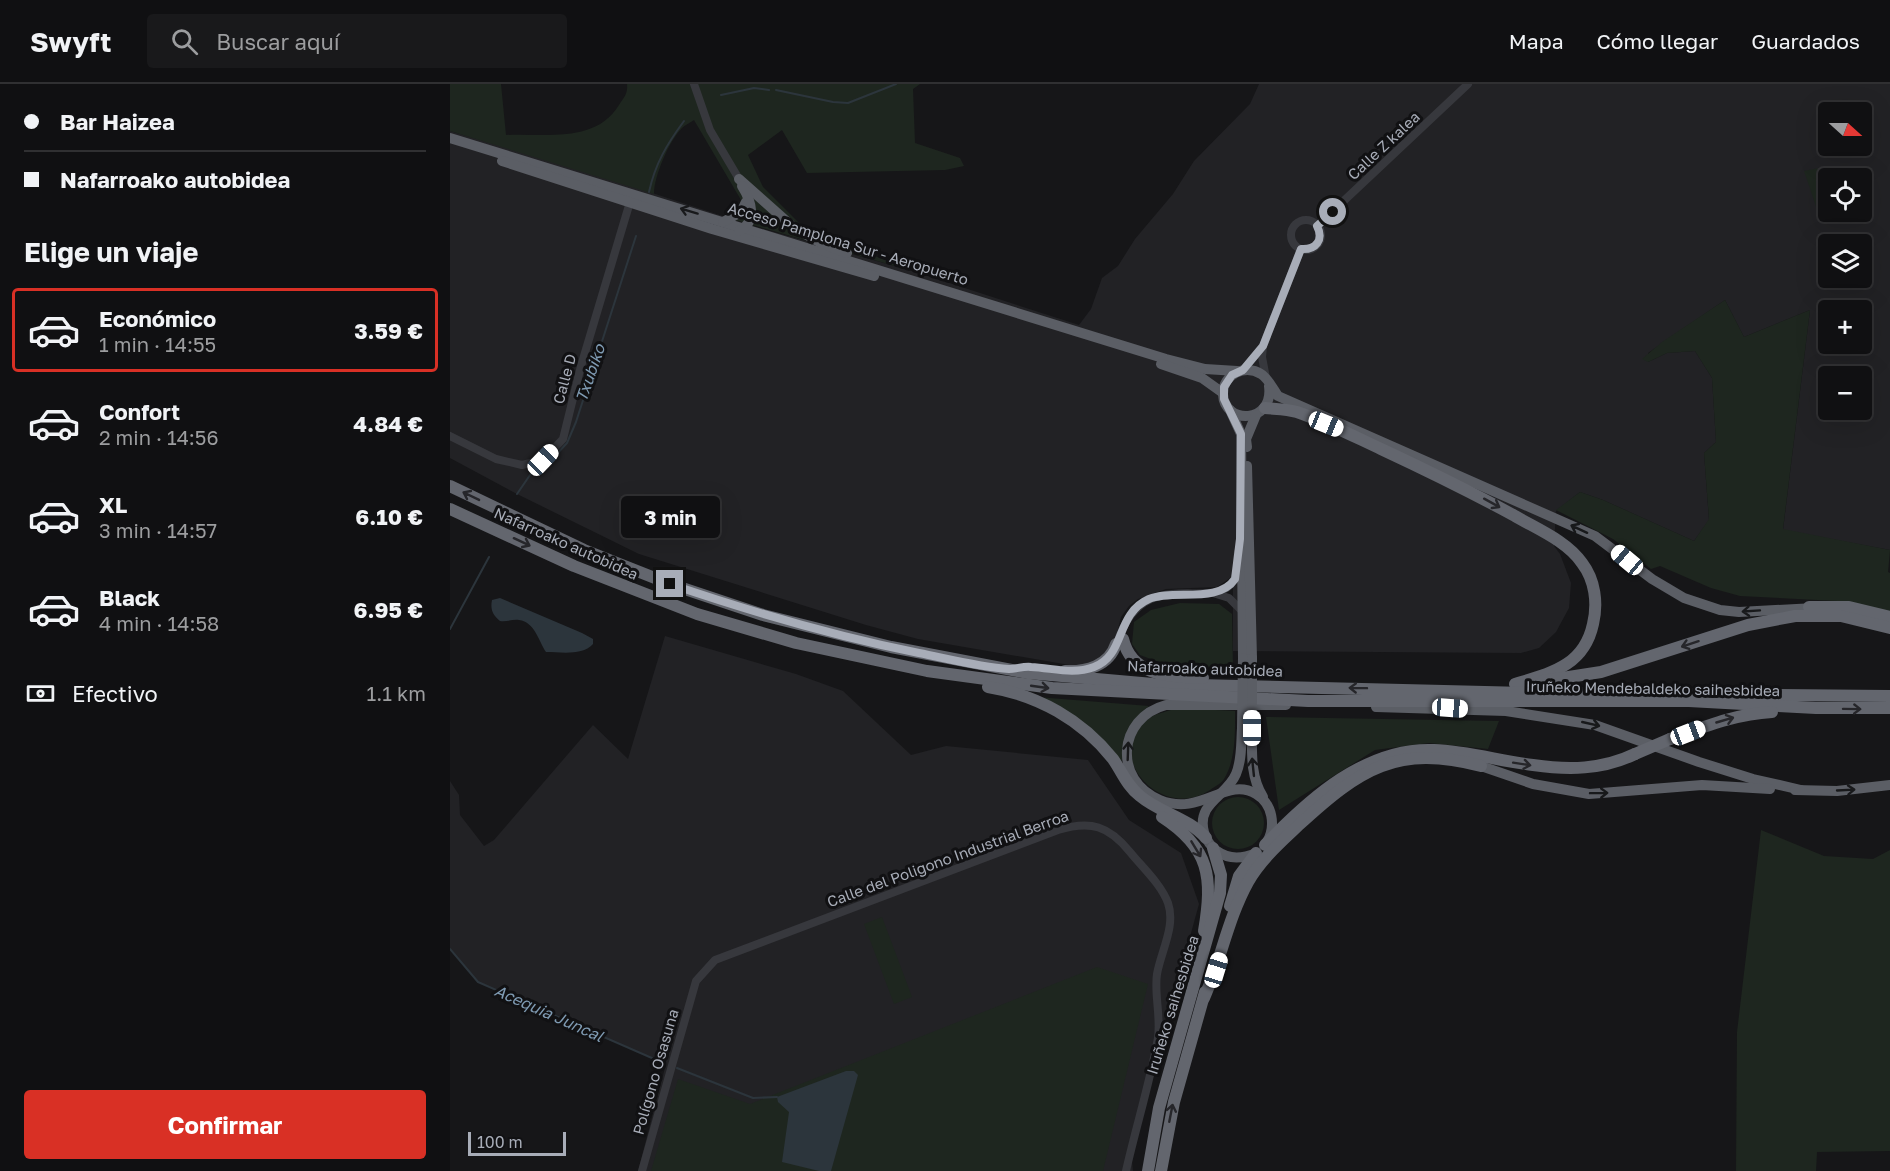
<!DOCTYPE html>
<html lang="es">
<head>
<meta charset="utf-8">
<style>
  :root { --surface:#101012; --page:#19191b; --text:#f1f3f6; --muted:#9c9d9f; --line:#303032; --accent:#d93025 }
  body { margin:0; font-family:"Golos Text",sans-serif; background:var(--page); color:var(--text); height:100vh; display:flex; flex-direction:column; font-size:22px; white-space:nowrap }
  * { box-sizing:border-box; margin:0 }
  p { font-size:20px; color:var(--muted) }
  .icon { flex:none; width:33px; height:33px; fill:none; stroke:currentColor; stroke-width:2; stroke-linecap:round; stroke-linejoin:round }
  .map { position:relative; flex:1; overflow:hidden }
  .details { display:flex; flex-direction:column; background:var(--surface); width:450px }
  .details>* { flex:none }
  .top-card { display:grid; align-content:center; height:132px; padding:0 24px; background:var(--surface) }
  .needle { width:39px; rotate:111deg }
  .tools { position:absolute; left:1368px; top:18px; display:grid; gap:12px }
  .tools a { display:grid; place-items:center; width:54px; height:54px; border-radius:6px; background:var(--surface); box-shadow:0 6px 24px #0002,0 0 0 2px var(--line); font-size:30px }
  .scale { position:absolute; left:18px; bottom:15px; width:98px; box-sizing:border-box; padding-left:6px; border:3px solid #a8adb8; border-top:0; font-size:16px; line-height:21px; white-space:nowrap; color:#a8adb8; -webkit-text-stroke:4px #111113; paint-order:stroke }
  .end { position:absolute; width:27px; height:27px; margin:-14px; border:8px solid #a8adb8; background:#111; box-shadow:0 0 0 3px #111 }
  .from { border-radius:50% }
  .bubble { position:absolute; height:42px; border-radius:6px; background:var(--surface); box-shadow:0 6px 24px #0002,0 0 0 2px var(--line); font-size:20px; font-weight:700; line-height:42px; text-align:center }
  .car { position:absolute; width:18px; height:36px; margin:-18px -9px; border-radius:8px; box-shadow:0 0 4px 2px #0007; background:linear-gradient(#fff 24%,#345 0 40%,#fff 0 76%,#345 0 86%,#fff 0) }
  .top-card b { display:flex; align-items:center; gap:21px; height:57px; font-size:22px }
  .top-card b+b { border-top:2px solid var(--line) }
  .top-card i { width:15px; height:15px; background:var(--text) }
  ul { padding:0; list-style:none }
  li { display:flex; align-items:center; gap:18px; height:84px; margin:0 12px 9px; padding:0 12px; border:3px solid transparent; border-radius:6px }
  li div { flex:1 }
  li b { display:block; font-size:22px }
  li em { font-style:normal; font-weight:700 }
  li.on { border-color:var(--accent) }
  li>.icon { width:54px; height:54px; stroke-width:1.5 }
  h2 { padding:0 24px; font-size:27px; line-height:72px }
  .pay { display:flex; align-items:center; gap:15px; height:66px; padding:0 24px; font-size:22px }
  .pay p { margin-inline-start:auto }
  .cta { display:flex; gap:12px; margin-top:auto; padding:12px 24px }
  .cta a { flex:1; height:69px; border-radius:6px; background:var(--accent); color:#fff; font-size:24px; font-weight:700; line-height:69px; text-align:center }
  header { display:flex; align-items:center; gap:36px; box-sizing:border-box; height:84px; padding:0 30px; background:var(--surface); border-bottom:2px solid var(--line) }
  header strong { font-size:28px }
  nav { display:flex; gap:33px; margin-inline-start:auto; font-size:21px }
  .search { width:420px; height:54px; background:var(--page); display:flex; align-items:center; gap:15px; box-sizing:border-box; padding:0 21px; border-radius:6px; color:var(--muted); font-size:22px }
  main { display:flex; flex:1; min-height:0 }
  .map>svg:first-child { display:block }
  .built { fill:#222225; fill-rule:evenodd }
  .green { fill:#1e261f }
  .water { fill:#2c353c }
  .lines { fill:none; stroke-linecap:round; stroke-linejoin:round }
  .stream { stroke:#2c353c; stroke-width:2 }
  .tertiary { stroke:#37383d; stroke-width:8 }
  .trunk { stroke:#5b5e65; stroke-width:10 }
  .motorway { stroke:#63666e; stroke-width:12 }
  .trunk-bridge { stroke:#5b5e65; stroke-width:10 }
  .motorway-bridge { stroke:#63666e; stroke-width:12 }
  .oneway { stroke:#18191b }
  .oneway2 { stroke:#26262a }
  .route { stroke:#a8adb8; stroke-width:8 }
  .labels { text-anchor:middle; stroke-width:6; stroke-linejoin:round; paint-order:stroke }
  .street-label { font-size:15px; fill:#a8adb8; stroke:#111113 }
  .water-label { font-size:16px; font-style:italic; fill:#7f9bb3; stroke:#111113 }
</style>
</head>
<body>
<header>
<strong>Swyft</strong>
<div class="search"><svg class="icon" aria-label="search" viewBox="0 0 24 24"><circle cx="10" cy="10" r="6"/><path d="M15 15l6 6"/></svg>Buscar aquí</div>
<nav><a>Mapa</a><a>Cómo llegar</a><a>Guardados</a></nav>
</header>
<main>
<section class="details">
<div class="top-card">
<b><i class="from"></i>Bar Haizea</b>
<b><i></i>Nafarroako autobidea</b>
</div>
<h2>Elige un viaje</h2>
<ul>
<li class="on"><svg class="icon" aria-label="car" viewBox="0 0 24 24"><path d="M5 17H2v-5l4-1 3-4h7l3 4 3 1v5h-3M9 17h6M6 11h13"/><circle cx="7" cy="17" r="2"/><circle cx="17" cy="17" r="2"/></svg><div><b>Económico</b><p>1 min · 14:55</p></div><em>3.59 €</em></li>
<li><svg class="icon" aria-label="car" viewBox="0 0 24 24"><path d="M5 17H2v-5l4-1 3-4h7l3 4 3 1v5h-3M9 17h6M6 11h13"/><circle cx="7" cy="17" r="2"/><circle cx="17" cy="17" r="2"/></svg><div><b>Confort</b><p>2 min · 14:56</p></div><em>4.84 €</em></li>
<li><svg class="icon" aria-label="car" viewBox="0 0 24 24"><path d="M5 17H2v-5l4-1 3-4h7l3 4 3 1v5h-3M9 17h6M6 11h13"/><circle cx="7" cy="17" r="2"/><circle cx="17" cy="17" r="2"/></svg><div><b>XL</b><p>3 min · 14:57</p></div><em>6.10 €</em></li>
<li><svg class="icon" aria-label="car" viewBox="0 0 24 24"><path d="M5 17H2v-5l4-1 3-4h7l3 4 3 1v5h-3M9 17h6M6 11h13"/><circle cx="7" cy="17" r="2"/><circle cx="17" cy="17" r="2"/></svg><div><b>Black</b><p>4 min · 14:58</p></div><em>6.95 €</em></li>
</ul>
<div class="pay"><svg class="icon" aria-label="cash" viewBox="0 0 24 24"><path d="M3 7h18v10H3z"/><circle cx="12" cy="12" r="2"/></svg>Efectivo<p>1.1 km</p></div>
<div class="cta"><a>Confirmar</a></div>
</section>
<div class="map">
<svg width="1440" height="1087" viewBox="0 0 1440 1087">
  <rect width="100%" height="100%" fill="#161618"/>
  <g class="built">
    <path d="M809,0H1440V466L1333,446L1360,226L1294,253L1275,216L1198,269V278L1217,269L1245,267L1262,294L1266,358L1254,369L1259,436L1244,457L1153,416L1130,408L1106,427L1104,462L1110,470L1121,499L1119,524L1106,548L1089,564L1071,569L783,567V492L767,503L716,505L688,515L679,522L671,533L666,553L653,575L631,583L468,555L416,541L189,470L67,410L0,374V47L126,84L303,142L462,187L629,241L641,225L652,194L668,182L685,155L723,110L744,77L800,20ZM1378,28H1412V62H1378ZM1378,94H1412V128H1378ZM1378,160H1412V194H1378ZM1378,226H1412V260H1378ZM1378,292H1412V326H1378Z"/>
    <polygon points="215,552 346,590 393,607 461,671 496,662 638,676 679,736 731,769 749,820 681,1067 683,1087 188,1087 216,980 28,898 0,864 0,697 9,711 10,731 34,762 44,756 143,641 178,675"/>
  </g>
  <g class="green">
    <path d="M0,0H51L56,51C95,49 145,60 169,21C174,13 178,10 177,0H470L463,5L465,59L510,74L514,82L495,86L357,89L332,46L298,71L313,103L353,143L462,187L275,133L288,125L291,116L244,36C241,38 235,41 232,44C219,57 204,92 204,110L0,47Z"/>
    <polygon points="1369,84 1375,129 1369,131 1354,87"/>
    <polygon points="1275,216 1294,253 1360,226 1333,445 1440,466 1438,488 1440,489 1440,528 1387,517 1290,512 1261,504 1210,482 1201,485 1163,455 1106,426 1130,408 1153,416 1244,457 1259,435 1254,369 1266,358 1262,294 1245,267 1217,269 1198,278 1192,275 1212,258"/>
    <polygon points="730,519 769,520 782,530 783,587 706,577 690,571 682,560 684,538 701,526"/>
    <path d="M587,613L699,622C680,637 673,654 672,677Z"/>
    <path d="M728,624L785,627C785,649 786,675 774,695C772,699 764,703 760,706C711,739 648,669 701,633C708,629 719,627 728,624Z"/>
    <polygon points="816,633 1049,637 1038,665 979,659 925,666 829,726"/>
    <circle cx="788" cy="739" r="26"/>
    <polygon points="1311,746 1374,772 1423,775 1440,766 1440,1067 1367,1068 1366,1087 1286,1087 1287,948"/>
    <polygon points="432,833 462,913 444,920 414,840"/>
    <polygon points="647,883 698,900 653,1087 201,1087 228,995 300,1020"/>
  </g>
  <g class="water">
    <path d="M50,514L132,549L143,555V560C132,572 111,568 96,568C89,558 85,538 69,536C63,535 57,538 50,537C43,531 40,526 42,516Z"/>
    <polygon points="396,987 404,987 408,991 381,1087 369,1087 332,1078 339,1028 328,1018 327,1013"/>
  </g>
  <g class="lines">
    <g class="stream">
      <polyline points="326,6 383,18 398,19 446,0"/>
      <polyline points="271,11 304,4 319,6"/>
      <path d="M199,108C205,80 217,60 234,37"/>
      <polyline points="67,410 80,391 104,373 117,359 126,338 186,152"/>
      <polyline points="0,545 39,473"/>
      <polyline points="0,865 28,898 211,978"/>
      <polyline points="227,984 303,1014 327,1013"/>
    </g>
    <g class="tertiary">
      <polyline points="244,0 260,46 289,95"/>
      <circle cx="856" cy="151" r="15"/>
      <polyline points="867,142 1018,0"/>
      <polyline points="793,286 812,263"/>
      <polyline points="816,294 812,273 813,262 851,165"/>
      <polyline points="0,352 46,375 72,381 93,376 113,355 131,282 180,118"/>
      <polyline points="763,509 779,514 792,527"/>
      <path d="M667,559C694,476 764,531 784,496C788,489 787,477 788,468"/>
      <path d="M192,1087L246,897L265,876L608,746C641,736 659,742 680,768C692,783 711,800 718,819C726,842 711,867 707,890C704,909 711,933 708,954C700,998 686,1043 676,1087"/>
    </g>
    <g class="trunk">
      <polyline points="0,54 716,275 755,285 787,287"/>
      <polyline points="52,77 262,145 424,192"/>
      <polyline points="289,95 343,143 369,158 397,169"/>
      <polyline points="273,138 291,128 296,118"/>
      <path d="M289,147C308,138 301,116 292,102"/>
      <polyline points="711,280 752,294 773,309"/>
      <path d="M819,302C824,340 774,341 773,310C773,290 795,280 811,290C818,294 823,305 828,312L1145,452L1202,495L1234,514L1270,526L1289,528L1365,524"/>
      <polyline points="780,326 791,350 793,574"/>
      <polyline points="797,363 796,355 806,331"/>
      <polyline points="797,382 802,574"/>
      <polyline points="926,623 1056,627 1145,641 1249,678 1303,695 1351,706"/>
      <path d="M792,644C791,659 792,676 786,690C777,712 746,719 754,748C756,755 760,762 767,767C779,776 792,775 806,769"/>
      <path d="M802,644C802,668 800,692 813,713"/>
      <polyline points="1031,682 1083,700 1139,710 1252,701 1320,705"/>
      <polyline points="1345,706 1387,707 1440,701"/>
      <path d="M817,758C826,742 823,720 806,710C776,692 751,733 710,716C663,697 667,634 716,621H836"/>
    </g>
    <g class="motorway">
      <path d="M815,324C825,325 837,325 847,328C876,338 903,352 931,365C976,386 1021,408 1065,432C1087,445 1117,457 1132,479C1145,496 1148,519 1143,540C1134,582 1101,589 1065,600"/>
      <polyline points="0,402 134,466 220,500 313,531 441,563 578,589 703,600 1078,609 1440,612"/>
      <polyline points="0,425 124,482 247,530 346,559 477,587 602,604 858,617 1239,617 1366,624 1440,624"/>
      <polyline points="1359,523 1399,523 1440,533"/>
      <path d="M673,555C682,593 720,592 753,594"/>
      <path d="M615,587C636,588 659,582 666,560"/>
      <polyline points="1093,597 1151,588 1298,541 1345,532 1391,532 1440,544"/>
      <path d="M538,603C588,611 632,636 663,675C672,688 677,702 690,712C710,729 739,734 756,754"/>
      <path d="M1220,655C1254,643 1285,630 1322,628"/>
      <path d="M712,733C760,764 763,793 754,847"/>
      <path d="M815,761C859,715 916,663 984,666C1017,667 1050,677 1083,681C1118,686 1152,686 1185,670"/>
      <polyline points="780,822 789,792 806,769"/>
      <path d="M754,914C771,876 778,834 798,798C811,775 831,758 850,740C910,685 947,660 1031,682"/>
      <polyline points="698,1087 709,1024 770,809 771,791 763,764"/>
      <polyline points="711,1087 724,1018 755,908"/>
    </g>
    <g class="trunk-bridge">
      <polyline points="802,574 802,644"/>
      <polyline points="792,644 793,574"/>
    </g>
    <polyline class="motorway-bridge" points="1185,670 1220,655"/>
  </g>
  <defs><path id="oneway-shaft" d="M-6 0H5M1.5-3L5.5 0L1.5 3" fill="none" stroke-width="1.6" stroke-linecap="round" stroke-linejoin="round" transform="scale(1.5)"/></defs>
  <g class="oneway">
    <use href="#oneway-shaft" transform="translate(239 127) rotate(-163)"/>
    <use href="#oneway-shaft" transform="translate(1129 445) rotate(-155)"/>
    <use href="#oneway-shaft" transform="translate(1301 527) rotate(176)"/>
    <use href="#oneway-shaft" transform="translate(1141 640) rotate(13)"/>
    <use href="#oneway-shaft" transform="translate(678 667) rotate(-88)"/>
    <use href="#oneway-shaft" transform="translate(803 683) rotate(-96)"/>
    <use href="#oneway-shaft" transform="translate(1396 706) rotate(-3)"/>
    <use href="#oneway-shaft" transform="translate(1149 709) rotate(-1)"/>
  </g>
  <g class="oneway2">
    <use href="#oneway-shaft" transform="translate(21 412) rotate(-154)"/>
    <use href="#oneway-shaft" transform="translate(1042 419) rotate(29)"/>
    <use href="#oneway-shaft" transform="translate(72 458) rotate(25)"/>
    <use href="#oneway-shaft" transform="translate(1240 560) rotate(162)"/>
    <use href="#oneway-shaft" transform="translate(590 603) rotate(8)"/>
    <use href="#oneway-shaft" transform="translate(908 604) rotate(-179)"/>
    <use href="#oneway-shaft" transform="translate(1402 625) rotate(1)"/>
    <use href="#oneway-shaft" transform="translate(1275 636) rotate(-16)"/>
    <use href="#oneway-shaft" transform="translate(1072 680) rotate(9)"/>
    <use href="#oneway-shaft" transform="translate(746 765) rotate(59)"/>
    <use href="#oneway-shaft" transform="translate(721 1029) rotate(-79)"/>
  </g>
  <g class="lines">
    <path class="route" d="M220,500C302,528 384,552 469,569C499,575 529,583 559,585C566,585 574,582 581,583C603,584 623,591 644,583C676,571 665,530 699,515C724,505 768,520 785,495L790,455L791,350L774,315V303L782,291L793,286L813,262L851,165C866,166 874,156 867,142L883,128"/>
  </g>
  <g class="labels">
    <g class="street-label">
      <text transform="translate(934 62) rotate(-43)" y="5">Calle Z kalea</text>
      <text transform="translate(398 160) rotate(17)" y="5">Acceso Pamplona Sur - Aeropuerto</text>
      <text transform="translate(115 295) rotate(-75)" y="5">Calle D</text>
      <text transform="translate(116 460) rotate(24)" y="5">Nafarroako autobidea</text>
      <text transform="translate(755 585) rotate(2)" y="5">Nafarroako autobidea</text>
      <text transform="translate(1203 605) rotate(1)" y="5">Iruñeko Mendebaldeko saihesbidea</text>
      <text transform="translate(498 775) rotate(-20)" y="5">Calle del Poligono Industrial Berroa</text>
      <text transform="translate(723 921) rotate(-73)" y="5">Iruñeko saihesbidea</text>
      <text transform="translate(206 988) rotate(-74)" y="5">Polígono Osasuna</text>
    </g>
    <g class="water-label">
      <text transform="translate(140 289) rotate(-71)" y="6">Txubiko</text>
      <text transform="translate(99 929) rotate(24)" y="6">Acequia Juncal</text>
    </g>
  </g>
</svg>
<div class="tools">
<a><svg class="needle" viewBox="-14 -14 28 28"><path d="M0-13l5 13h-10z" fill="#e53935"/><path d="M0 13l5-13h-10z" fill="#9c9d9f"/></svg></a>
<a><svg class="icon" aria-label="locate" viewBox="0 0 24 24"><circle cx="12" cy="12" r="6"/><path d="M12 2v4M12 18v4M2 12h4M18 12h4"/></svg></a>
<a><svg class="icon" aria-label="layers" viewBox="0 0 24 24"><path d="M12 4l9 5-9 5-9-5zM3 14l9 5 9-5"/></svg></a>
<a>+</a>
<a>−</a>
</div>
<div class="scale">100 m</div>
<i class="end from" style="left:883px;top:128px"></i>
<i class="end" style="left:220px;top:500px"></i>
<div class="bubble" style="left:171px;top:412px;width:99px">3 min</div>
<i class="car" style="left:876px;top:340px;rotate:112deg"></i>
<i class="car" style="left:93px;top:376px;rotate:44deg"></i>
<i class="car" style="left:1177px;top:476px;rotate:310deg"></i>
<i class="car" style="left:1000px;top:624px;rotate:94deg"></i>
<i class="car" style="left:802px;top:644px;rotate:0deg"></i>
<i class="car" style="left:1238px;top:649px;rotate:69deg"></i>
<i class="car" style="left:766px;top:886px;rotate:17deg"></i>
</div>
</main>
</body>
</html>
